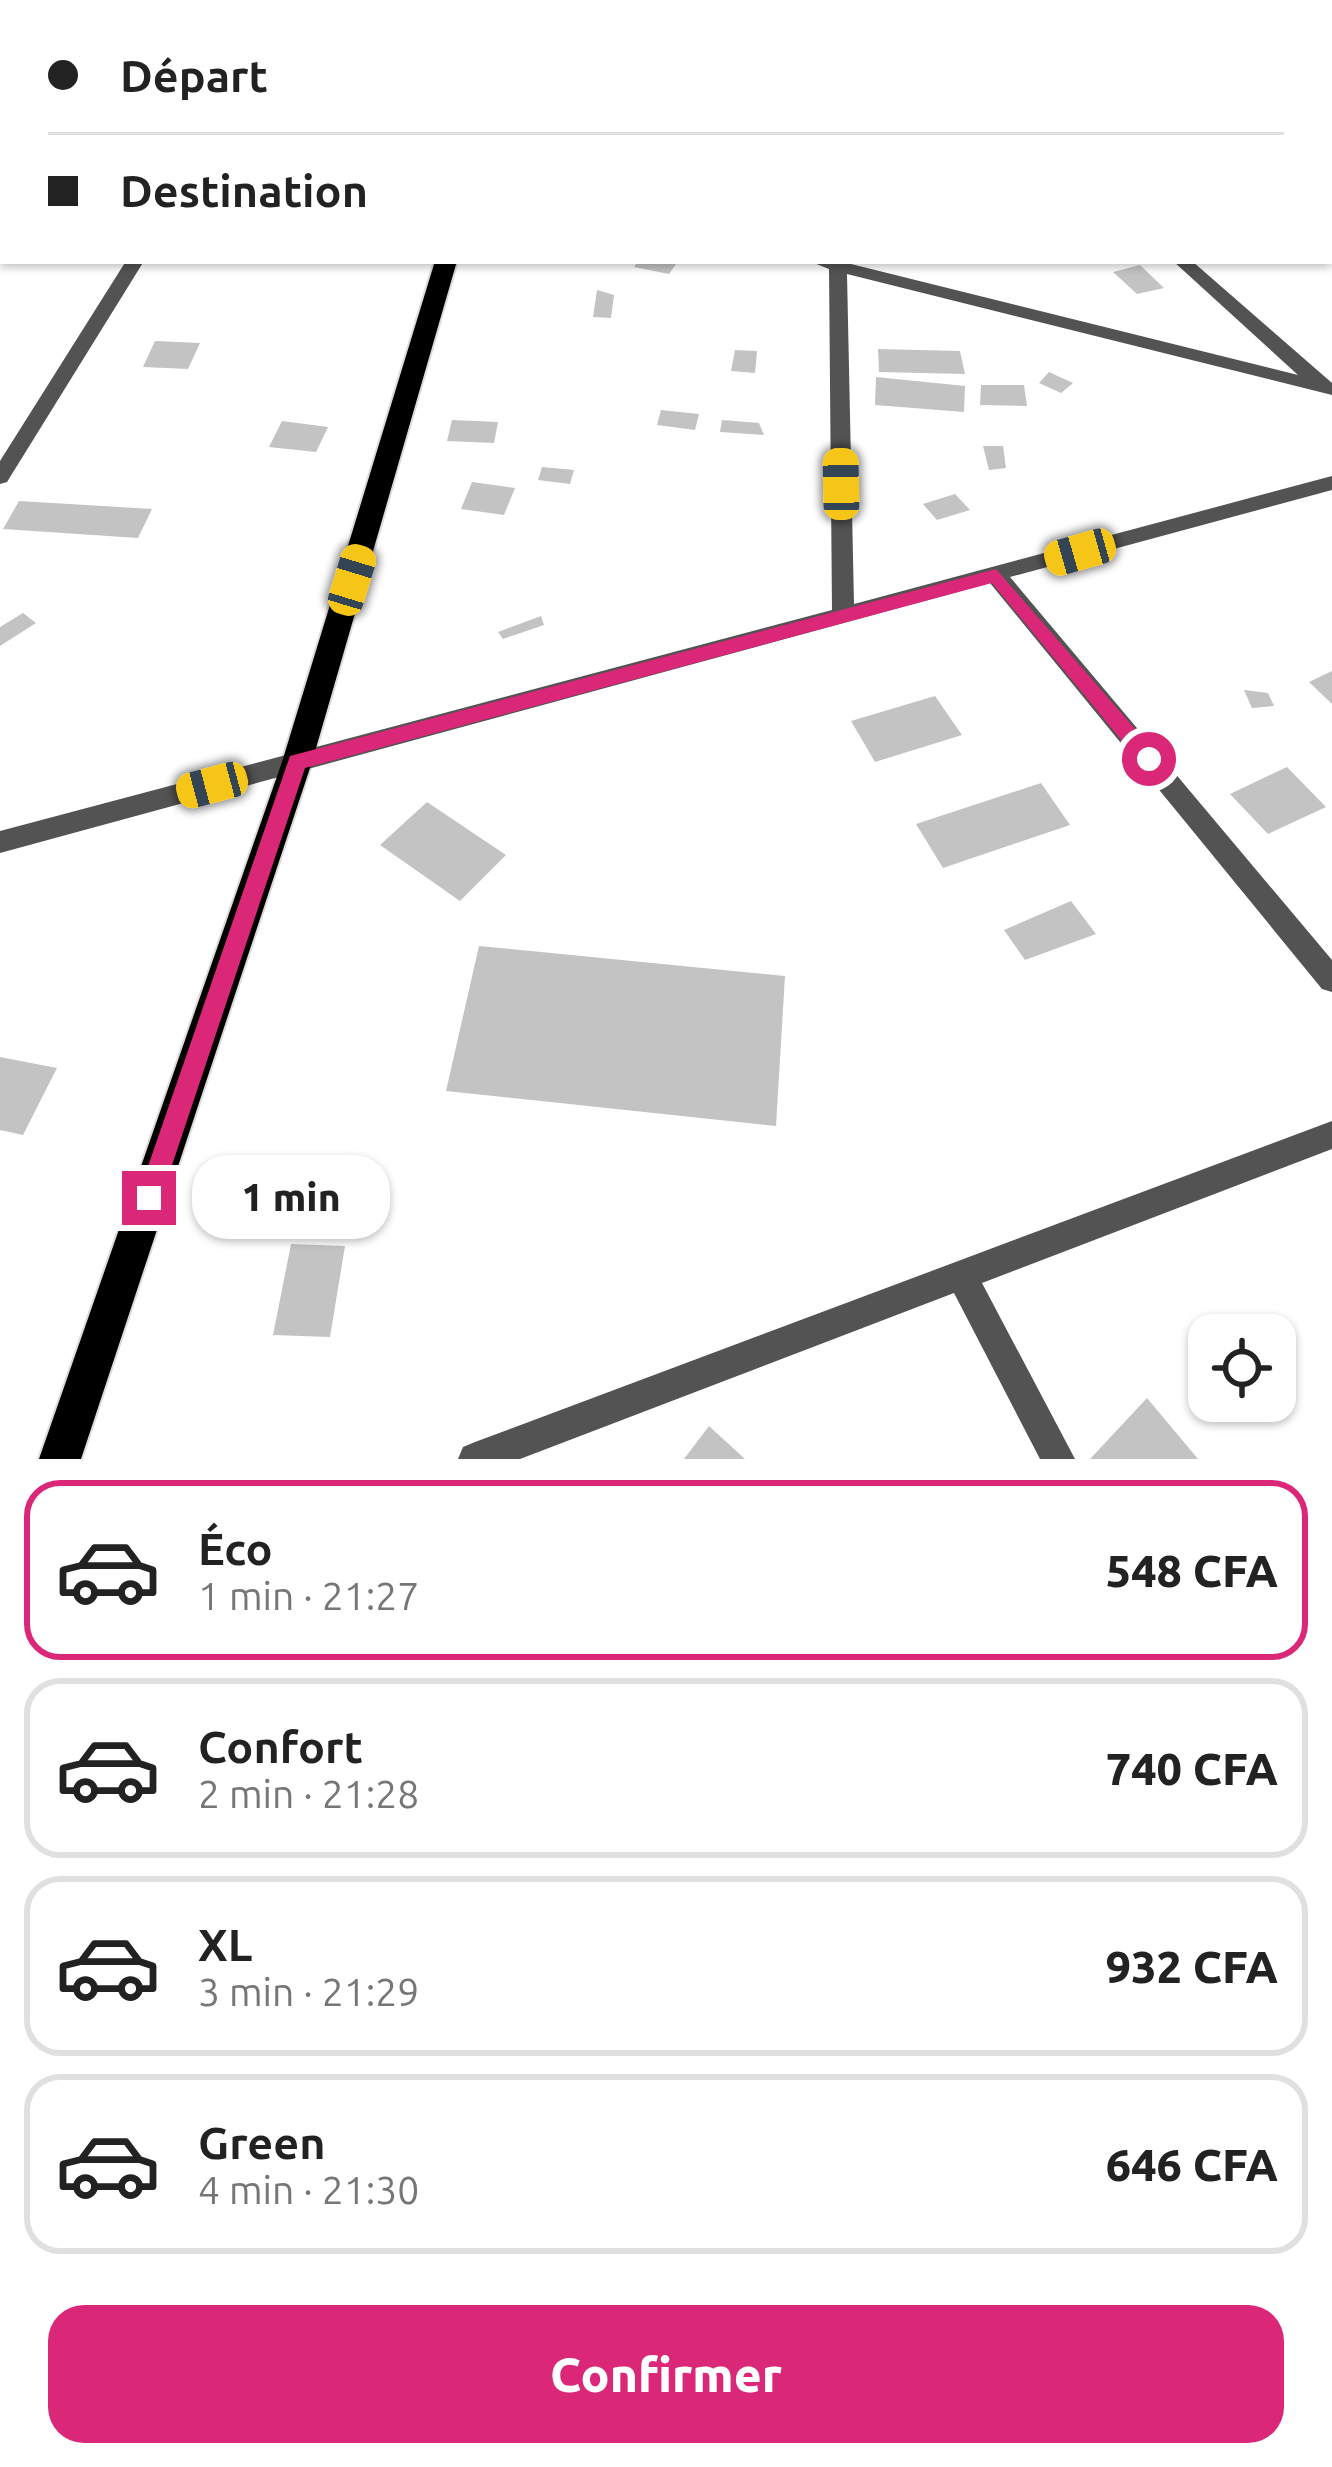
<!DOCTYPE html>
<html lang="fr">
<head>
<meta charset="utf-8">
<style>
  :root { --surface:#fff; --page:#f2f2f2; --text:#222; --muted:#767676; --line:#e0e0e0; --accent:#db2777 }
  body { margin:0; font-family:Ubuntu,sans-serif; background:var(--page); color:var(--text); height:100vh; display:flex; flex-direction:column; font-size:45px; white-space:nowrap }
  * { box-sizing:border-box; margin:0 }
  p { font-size:39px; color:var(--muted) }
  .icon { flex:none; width:66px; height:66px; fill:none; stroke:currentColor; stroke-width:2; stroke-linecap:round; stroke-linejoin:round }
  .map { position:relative; height:1459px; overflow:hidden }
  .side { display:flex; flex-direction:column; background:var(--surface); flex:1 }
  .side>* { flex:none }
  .guide { position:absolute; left:0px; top:0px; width:1332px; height:264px; box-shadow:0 3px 9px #0004; display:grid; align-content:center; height:264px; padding:0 48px; background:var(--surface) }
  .buttons { position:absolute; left:1188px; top:1314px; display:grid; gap:24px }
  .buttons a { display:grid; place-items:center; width:108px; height:108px; border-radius:24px; background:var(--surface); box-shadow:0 3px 9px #0004; font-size:60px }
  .end { position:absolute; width:54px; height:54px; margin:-27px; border:15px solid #db2777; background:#fff; box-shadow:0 0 0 6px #fff }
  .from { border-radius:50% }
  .bubble { position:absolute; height:84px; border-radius:36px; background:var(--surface); box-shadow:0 3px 9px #0004; font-size:39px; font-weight:800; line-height:84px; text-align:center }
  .car { position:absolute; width:36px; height:72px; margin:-36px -18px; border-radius:15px; box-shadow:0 0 9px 3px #0007; background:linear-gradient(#f5c518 24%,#345 0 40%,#f5c518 0 76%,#345 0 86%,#f5c518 0) }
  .guide b { display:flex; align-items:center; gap:42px; height:114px; font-size:45px }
  .guide b+b { border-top:3px solid var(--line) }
  .guide i { width:30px; height:30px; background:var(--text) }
  ul { padding:21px 0 0; list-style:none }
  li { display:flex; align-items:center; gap:36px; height:180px; margin:0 24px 18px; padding:0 24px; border:6px solid var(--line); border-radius:36px }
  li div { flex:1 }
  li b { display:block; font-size:45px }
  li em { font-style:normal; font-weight:800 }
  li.selected { border-color:var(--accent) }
  li>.icon { width:108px; height:108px; stroke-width:1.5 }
  .cta { display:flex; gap:24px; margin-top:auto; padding:24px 48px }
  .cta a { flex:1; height:138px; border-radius:36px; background:var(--accent); color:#fff; font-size:48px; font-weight:800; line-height:138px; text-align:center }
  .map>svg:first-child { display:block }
  .building { fill:#c3c3c3 }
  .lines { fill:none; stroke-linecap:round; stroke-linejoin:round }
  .primary-casing { stroke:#dbdbdb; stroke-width:4 }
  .street { fill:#535353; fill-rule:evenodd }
  .secondary { fill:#202020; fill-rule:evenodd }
  .primary { fill:#000; fill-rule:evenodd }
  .route { fill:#db2777 }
</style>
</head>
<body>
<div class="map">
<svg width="1332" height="1459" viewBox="0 0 1332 1459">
  <rect width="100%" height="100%" fill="#fff"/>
  <g class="building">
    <polygon points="638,261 662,261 676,264 669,274 634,267"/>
    <polygon points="1140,265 1164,288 1137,294 1113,272"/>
    <polygon points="597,290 614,295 611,318 593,317"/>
    <polygon points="155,341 200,343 188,369 143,367"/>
    <polygon points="878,349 960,351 965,374 879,372"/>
    <polygon points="735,350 757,351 755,373 731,371"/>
    <polygon points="1049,372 1073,383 1061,393 1039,383"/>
    <polygon points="876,377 965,386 964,412 875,405"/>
    <polygon points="981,385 1024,385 1027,406 980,405"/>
    <polygon points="661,410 699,414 695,430 657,425"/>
    <polygon points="452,420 498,422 494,443 447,441"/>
    <polygon points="722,420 759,423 764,435 720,432"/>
    <polygon points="282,421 328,427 316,452 269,447"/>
    <polygon points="983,446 1003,446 1006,468 989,470"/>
    <polygon points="542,467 574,470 570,484 538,480"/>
    <polygon points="472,482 515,488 504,515 461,509"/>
    <polygon points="955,494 970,510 937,520 923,504"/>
    <polygon points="19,501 152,509 138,538 3,529"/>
    <polygon points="23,613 36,623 0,646 0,627"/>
    <polygon points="541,616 544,625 503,639 498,632"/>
    <polygon points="1332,671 1332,704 1309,682"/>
    <polygon points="1244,690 1268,693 1274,706 1252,708"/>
    <polygon points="935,696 962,735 875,762 851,721"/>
    <polygon points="1287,767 1326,807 1268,834 1230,794"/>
    <polygon points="1041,783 1070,825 943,868 916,824"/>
    <polygon points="427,802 506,855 460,901 380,845"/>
    <polygon points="1071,901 1096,934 1025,960 1004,930"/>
    <polygon points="479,946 785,976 776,1126 446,1091"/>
    <polygon points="0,1057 57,1068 23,1135 0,1130"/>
    <polygon points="291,1244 345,1246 330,1337 273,1335"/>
    <polygon points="1147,1398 1198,1459 1090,1459"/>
    <polygon points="709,1426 745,1459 684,1459"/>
  </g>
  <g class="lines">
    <g class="primary-casing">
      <g id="primary">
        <polygon points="522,0 540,0 521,3"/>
        <polygon points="435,261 457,261 312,762 81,1459 39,1459 282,762"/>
      </g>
    </g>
    <g class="street">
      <polygon points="880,0 896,0 898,3 882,3"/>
      <polygon points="1030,0 1057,0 1028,3"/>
      <polygon points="1152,0 1168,0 1170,3 1154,3"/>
      <rect x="1329" y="79" width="3" height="10"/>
      <polygon points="1329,116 1332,117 1332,128 1329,127"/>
      <polygon points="126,261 144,261 7,482 0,484 0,461"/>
      <polygon points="809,261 839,261 1298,375 1173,261 1192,261 1332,383 1332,395 847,274 854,604 1332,476 1332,490 1010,577 1332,960 1332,992 1322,989 990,583 0,853 0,831 832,610 829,269"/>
      <polygon points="1332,1121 1332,1149 982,1283 1075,1459 1040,1459 954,1293 520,1459 458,1459 463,1447 475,1442"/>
    </g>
    <rect class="secondary" x="0" y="56" width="3" height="9"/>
    <use href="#primary" class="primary"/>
  </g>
  <polygon class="route" points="996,569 1156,753 1156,765 1142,765 992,583 305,768 161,1198 158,1206 149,1210 140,1206 137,1198 290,756"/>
</svg>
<div class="buttons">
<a><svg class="icon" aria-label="locate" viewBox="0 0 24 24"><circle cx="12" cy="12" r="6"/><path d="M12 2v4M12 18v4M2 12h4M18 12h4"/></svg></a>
</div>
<i class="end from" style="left:1149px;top:759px"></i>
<i class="end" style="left:149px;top:1198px"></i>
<div class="bubble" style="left:192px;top:1155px;width:198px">1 min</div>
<i class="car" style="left:841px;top:484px;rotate:359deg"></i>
<i class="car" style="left:1080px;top:552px;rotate:254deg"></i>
<i class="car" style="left:352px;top:580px;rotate:17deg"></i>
<i class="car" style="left:212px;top:785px;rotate:255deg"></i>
<div class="guide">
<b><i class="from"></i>Départ</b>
<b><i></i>Destination</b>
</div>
</div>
<section class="side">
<ul>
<li class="selected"><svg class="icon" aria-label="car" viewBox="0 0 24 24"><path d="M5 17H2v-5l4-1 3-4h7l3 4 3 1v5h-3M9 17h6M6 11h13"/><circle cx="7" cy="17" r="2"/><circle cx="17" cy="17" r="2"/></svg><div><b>Éco</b><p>1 min · 21:27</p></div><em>548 CFA</em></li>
<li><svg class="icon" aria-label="car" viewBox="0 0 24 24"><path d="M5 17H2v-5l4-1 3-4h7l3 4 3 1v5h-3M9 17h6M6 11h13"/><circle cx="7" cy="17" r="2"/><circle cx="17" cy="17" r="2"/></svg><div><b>Confort</b><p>2 min · 21:28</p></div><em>740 CFA</em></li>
<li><svg class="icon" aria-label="car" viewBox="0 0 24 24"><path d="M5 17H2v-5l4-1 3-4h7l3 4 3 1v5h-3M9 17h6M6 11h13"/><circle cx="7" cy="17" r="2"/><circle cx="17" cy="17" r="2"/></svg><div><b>XL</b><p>3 min · 21:29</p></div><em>932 CFA</em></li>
<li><svg class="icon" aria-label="car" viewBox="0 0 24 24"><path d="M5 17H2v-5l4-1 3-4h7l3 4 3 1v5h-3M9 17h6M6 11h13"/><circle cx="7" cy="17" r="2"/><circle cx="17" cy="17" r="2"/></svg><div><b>Green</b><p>4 min · 21:30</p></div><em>646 CFA</em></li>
</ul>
<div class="cta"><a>Confirmer</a></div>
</section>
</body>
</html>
